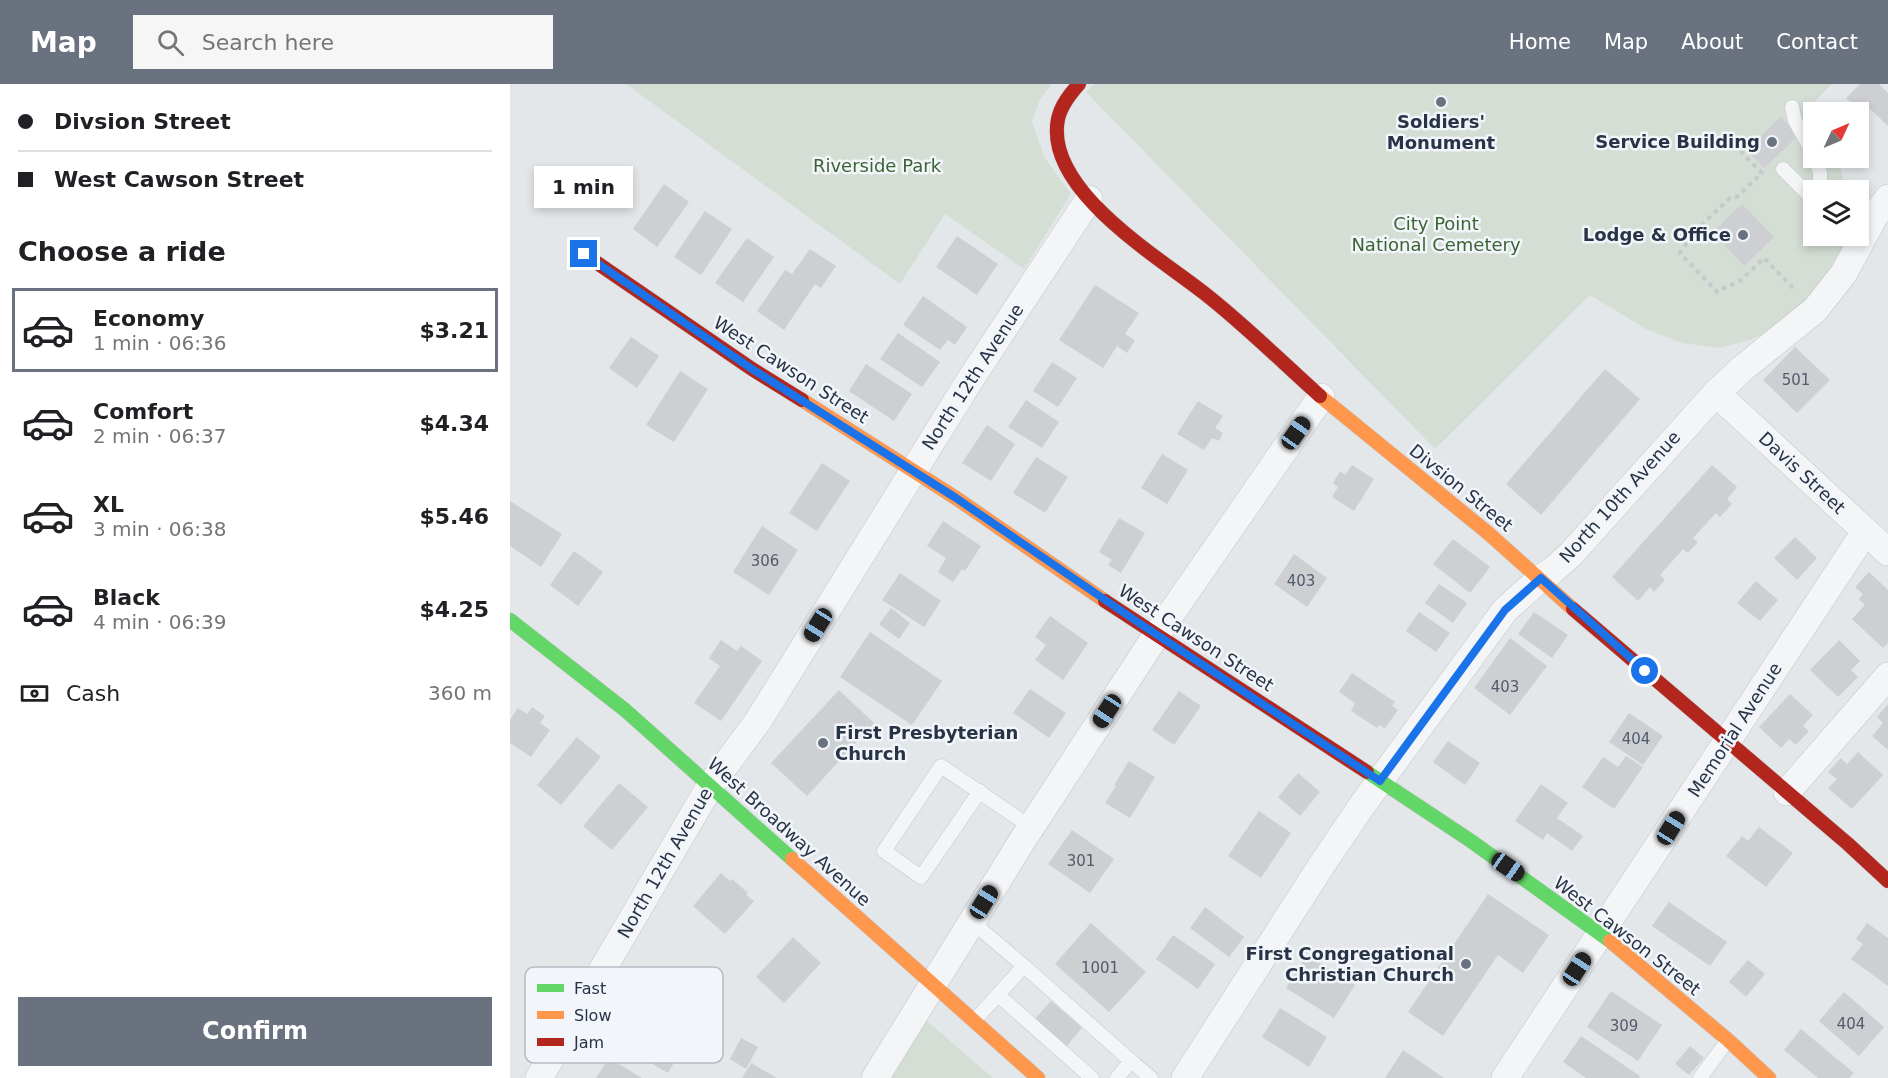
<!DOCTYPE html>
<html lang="en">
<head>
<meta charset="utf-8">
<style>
  :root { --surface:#fff; --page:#f6f6f6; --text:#202124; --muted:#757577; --line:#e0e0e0; --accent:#6a727f }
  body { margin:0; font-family:"DejaVu Sans",sans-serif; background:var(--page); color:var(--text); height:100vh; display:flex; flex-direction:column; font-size:22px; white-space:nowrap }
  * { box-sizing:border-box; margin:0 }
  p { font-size:20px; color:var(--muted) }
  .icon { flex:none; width:33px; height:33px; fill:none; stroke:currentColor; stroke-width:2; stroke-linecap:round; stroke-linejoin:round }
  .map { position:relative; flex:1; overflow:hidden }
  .details { display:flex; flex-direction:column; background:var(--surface); width:510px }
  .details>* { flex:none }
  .banner { display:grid; align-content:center; height:132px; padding:0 18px; background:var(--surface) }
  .needle { width:39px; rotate:46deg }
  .controls { position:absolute; left:1293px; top:18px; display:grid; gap:12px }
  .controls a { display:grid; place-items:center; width:66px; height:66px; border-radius:0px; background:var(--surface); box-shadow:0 3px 9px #0003; font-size:30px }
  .end { position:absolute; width:27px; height:27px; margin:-14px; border:8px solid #1a73e8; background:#fff; box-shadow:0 0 0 3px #fff }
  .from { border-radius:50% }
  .bubble { position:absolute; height:42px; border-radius:0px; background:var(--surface); box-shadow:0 3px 9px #0003; font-size:20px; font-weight:800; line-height:42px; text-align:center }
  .car { position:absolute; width:18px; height:36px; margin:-18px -9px; border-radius:8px; box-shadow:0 0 4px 2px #0007; background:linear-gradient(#222 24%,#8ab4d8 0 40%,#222 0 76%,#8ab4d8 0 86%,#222 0) }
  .banner b { display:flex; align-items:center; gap:21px; height:57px; font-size:22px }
  .banner b+b { border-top:2px solid var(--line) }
  .banner i { width:15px; height:15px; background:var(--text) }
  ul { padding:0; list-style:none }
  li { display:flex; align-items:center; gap:18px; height:84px; margin:0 12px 9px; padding:0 6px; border:3px solid transparent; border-radius:0px }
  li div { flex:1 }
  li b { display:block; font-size:22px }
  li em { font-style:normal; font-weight:800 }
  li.current { border-color:var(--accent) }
  li>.icon { width:54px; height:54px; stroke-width:1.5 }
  h2 { padding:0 18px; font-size:27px; line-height:72px }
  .pay { display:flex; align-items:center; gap:15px; height:66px; padding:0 18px; font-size:22px }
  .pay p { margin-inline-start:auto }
  .primary-button { display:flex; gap:12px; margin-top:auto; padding:12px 18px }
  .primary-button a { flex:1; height:69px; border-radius:0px; background:var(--accent); color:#fff; font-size:24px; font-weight:800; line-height:69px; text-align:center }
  header { display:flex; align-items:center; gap:36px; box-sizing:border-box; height:84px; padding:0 30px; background:var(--accent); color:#fff }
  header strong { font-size:28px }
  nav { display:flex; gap:33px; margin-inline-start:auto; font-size:21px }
  .search { width:420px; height:54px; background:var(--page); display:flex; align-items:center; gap:15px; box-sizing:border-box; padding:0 21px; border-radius:0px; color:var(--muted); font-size:22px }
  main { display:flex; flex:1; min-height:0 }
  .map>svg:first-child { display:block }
  .green { fill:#d4ded4 }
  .building { fill:#cdcfd3 }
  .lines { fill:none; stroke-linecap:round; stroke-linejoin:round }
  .lane-casing { stroke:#c2c5c8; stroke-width:15 }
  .street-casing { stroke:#c2c5c8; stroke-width:28 }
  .fast-casing { stroke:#c2c5c8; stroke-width:15 }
  .slow-casing { stroke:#c2c5c8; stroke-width:15 }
  .jam-casing { stroke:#c2c5c8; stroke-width:15 }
  .path { stroke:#c5c8cd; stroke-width:4; stroke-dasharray:4.5 4.5; stroke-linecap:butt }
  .lane { stroke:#f4f5f7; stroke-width:14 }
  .street { stroke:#f4f5f7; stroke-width:27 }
  .fast { stroke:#63d668; stroke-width:14 }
  .slow { stroke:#ff974d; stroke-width:14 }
  .jam { stroke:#b3261e; stroke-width:14 }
  .route { stroke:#1a73e8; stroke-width:8 }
  .poi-dot { fill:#6a727f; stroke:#f2f5f9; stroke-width:2 }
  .labels { text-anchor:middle; stroke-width:5; stroke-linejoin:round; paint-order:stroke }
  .number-label { font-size:15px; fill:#525b6a }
  .poi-label { font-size:18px; font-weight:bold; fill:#283346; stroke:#f2f5f9; text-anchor:end }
  .park-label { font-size:18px; fill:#3c6433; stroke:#f2f5f9 }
  .street-label { font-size:18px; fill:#283346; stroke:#f2f5f9 }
  .key { fill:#f2f5f9; stroke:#b5bbc3; stroke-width:1.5 }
  .key-label { font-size:16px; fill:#283346 }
</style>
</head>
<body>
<header>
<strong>Map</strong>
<div class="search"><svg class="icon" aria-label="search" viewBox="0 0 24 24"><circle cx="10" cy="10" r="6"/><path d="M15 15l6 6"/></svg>Search here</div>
<nav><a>Home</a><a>Map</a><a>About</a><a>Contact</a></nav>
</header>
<main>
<section class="details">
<div class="banner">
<b><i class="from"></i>Divsion Street</b>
<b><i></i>West Cawson Street</b>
</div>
<h2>Choose a ride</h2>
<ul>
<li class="current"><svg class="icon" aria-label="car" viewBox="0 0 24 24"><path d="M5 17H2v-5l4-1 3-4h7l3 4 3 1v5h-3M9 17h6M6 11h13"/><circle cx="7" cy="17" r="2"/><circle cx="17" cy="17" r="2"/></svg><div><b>Economy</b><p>1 min · 06:36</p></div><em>$3.21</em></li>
<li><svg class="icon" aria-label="car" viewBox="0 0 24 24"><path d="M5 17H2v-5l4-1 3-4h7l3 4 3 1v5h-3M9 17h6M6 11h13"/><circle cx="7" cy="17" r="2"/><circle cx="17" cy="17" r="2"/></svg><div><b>Comfort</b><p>2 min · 06:37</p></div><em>$4.34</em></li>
<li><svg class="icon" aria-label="car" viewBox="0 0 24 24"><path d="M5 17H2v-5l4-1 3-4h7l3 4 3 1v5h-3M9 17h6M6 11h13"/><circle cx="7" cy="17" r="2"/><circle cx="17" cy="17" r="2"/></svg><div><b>XL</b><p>3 min · 06:38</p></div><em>$5.46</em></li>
<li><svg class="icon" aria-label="car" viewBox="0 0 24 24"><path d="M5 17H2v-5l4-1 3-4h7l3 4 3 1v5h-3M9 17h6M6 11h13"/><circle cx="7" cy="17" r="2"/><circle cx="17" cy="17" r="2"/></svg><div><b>Black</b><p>4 min · 06:39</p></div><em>$4.25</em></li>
</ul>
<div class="pay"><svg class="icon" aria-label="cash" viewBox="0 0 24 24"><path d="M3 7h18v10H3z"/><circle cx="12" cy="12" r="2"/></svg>Cash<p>360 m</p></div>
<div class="primary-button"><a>Confirm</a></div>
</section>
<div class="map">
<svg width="1378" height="994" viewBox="0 0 1378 994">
  <rect width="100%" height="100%" fill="#e4e7ea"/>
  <g class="green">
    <polygon points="116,0 542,0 530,15 522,38 535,74 561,110 514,185 435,130 390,200"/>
    <polygon points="584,0 1322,0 1303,19 1304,74 1327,74 1337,106 1304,106 1304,152 1335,152 1332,164 1322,191 1272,241 1243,255 1209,264 1172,259 1136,245 1080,211 925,365 576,8"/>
    <polygon points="416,936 483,994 382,994"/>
  </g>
  <g class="building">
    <polygon points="1350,0 1369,0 1378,9 1378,42 1357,22 1351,28 1336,14"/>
    <polygon points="1271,33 1289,51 1254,84 1236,66"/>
    <polygon points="154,100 179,118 147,163 123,145"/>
    <polygon points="1232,120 1264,153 1234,182 1203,148"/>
    <polygon points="195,127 222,145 191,191 164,173"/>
    <polygon points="447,152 488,180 467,211 426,183"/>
    <polygon points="237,154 264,173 233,218 205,199"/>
    <polygon points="300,165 326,182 311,204 305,200 274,246 247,227 275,186 282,190"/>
    <polygon points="585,201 629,229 615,250 625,256 617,269 607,262 593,284 549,256"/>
    <polygon points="413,212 457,243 445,261 438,256 430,266 393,241"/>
    <polygon points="388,249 430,278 412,303 370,275"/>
    <polygon points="121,253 149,272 127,304 99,284"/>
    <polygon points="1285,263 1320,296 1287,329 1253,296"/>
    <polygon points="542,278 567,294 548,323 523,307"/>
    <polygon points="356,280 402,310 384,337 339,307"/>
    <polygon points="1095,285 1130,315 1031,431 996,400"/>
    <polygon points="170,287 198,305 164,358 136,341"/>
    <polygon points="516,316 549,338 532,364 498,343"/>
    <polygon points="688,317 713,332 705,344 713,349 709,357 702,354 694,366 667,350"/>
    <polygon points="477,341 505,360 481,397 452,379"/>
    <polygon points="652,370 678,386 657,420 631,404"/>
    <polygon points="526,373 558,393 535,429 503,409"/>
    <polygon points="312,379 340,397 307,447 279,429"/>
    <polygon points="842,381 864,395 844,427 822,413 828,403 823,399 830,387 835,391"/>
    <polygon points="1202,381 1227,403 1217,415 1222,420 1210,433 1206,429 1183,454 1188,458 1178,469 1173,465 1150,491 1155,496 1144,508 1140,503 1128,517 1102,493"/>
    <polygon points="0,417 52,450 31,483 0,462"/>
    <polygon points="609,434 635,449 611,489 598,481 602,476 589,468"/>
    <polygon points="433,437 471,462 455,487 452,485 443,498 428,488 436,474 417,462"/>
    <polygon points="252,442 288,466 259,511 223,488"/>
    <polygon points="1285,453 1307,474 1287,496 1264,474"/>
    <polygon points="943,455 980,483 960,509 923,480"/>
    <polygon points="64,467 93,488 68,522 40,501"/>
    <polygon points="784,470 817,494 797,523 764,500"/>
    <polygon points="1359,488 1378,506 1378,559 1373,564 1342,535 1355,521 1349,515 1353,510 1345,503"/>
    <polygon points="390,489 431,517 414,543 372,516"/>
    <polygon points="1246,497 1268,516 1250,537 1227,519"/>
    <polygon points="929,500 957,519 943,539 915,519"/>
    <polygon points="381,524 400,539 389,555 369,540"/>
    <polygon points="909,528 940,549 926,568 896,547"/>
    <polygon points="1024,528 1058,551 1042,574 1008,550"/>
    <polygon points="540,532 578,559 553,596 525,576 536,561 525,553"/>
    <polygon points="360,548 432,597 402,641 330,593"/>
    <polygon points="1000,554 1037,582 1000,631 964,604"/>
    <polygon points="211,556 227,567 231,562 252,577 211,637 184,619 210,582 199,574"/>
    <polygon points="1329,556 1350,577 1341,586 1348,593 1328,613 1300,586"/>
    <polygon points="842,589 885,618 882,622 888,626 875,644 869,641 867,644 841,627 845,619 829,608"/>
    <polygon points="520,605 556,629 539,654 503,629"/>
    <polygon points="329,606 364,639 297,712 261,679"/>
    <polygon points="669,607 691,622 664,661 642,646"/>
    <polygon points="1280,610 1303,631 1293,642 1299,647 1286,661 1279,655 1271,664 1249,643"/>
    <polygon points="1378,620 1378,666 1362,652 1373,639 1367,633"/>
    <polygon points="22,623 35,632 30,639 40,646 21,673 0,659 0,636 8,624 17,630"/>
    <polygon points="1119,629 1153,652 1133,681 1099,658"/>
    <polygon points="67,653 91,673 51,721 27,701"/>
    <polygon points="938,657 970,679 955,701 923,678"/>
    <polygon points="1348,668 1373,691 1342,725 1318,704 1327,695 1318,688 1331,674 1337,680"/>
    <polygon points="1116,672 1133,683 1104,725 1072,703 1093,673 1108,683"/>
    <polygon points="619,677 645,693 620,734 595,719 606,702 604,701"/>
    <polygon points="788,689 810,708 790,732 768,713"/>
    <polygon points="109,699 138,723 102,766 73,742"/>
    <polygon points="1031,700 1058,719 1047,734 1073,752 1062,767 1037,749 1033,756 1005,737"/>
    <polygon points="749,727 781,749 751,794 718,772"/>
    <polygon points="1249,743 1283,769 1256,803 1216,772 1232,752 1238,757"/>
    <polygon points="562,746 604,775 580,809 538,780"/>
    <polygon points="211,789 220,797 222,795 238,809 236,811 244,817 215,850 183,822"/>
    <polygon points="978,810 1039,851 1013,889 988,871 933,952 898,928"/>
    <polygon points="1159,818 1217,858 1200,882 1142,842"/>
    <polygon points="695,823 734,853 719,873 680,844"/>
    <polygon points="581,839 636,888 599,928 545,880"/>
    <polygon points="1357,839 1378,854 1378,902 1341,875 1353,860 1346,855"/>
    <polygon points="663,851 705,880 688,905 646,875"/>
    <polygon points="283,853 311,879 274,919 246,893"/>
    <polygon points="797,871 845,901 824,934 776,904"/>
    <polygon points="1238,876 1255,890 1236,913 1219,898"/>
    <polygon points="1101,907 1152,941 1128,977 1077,943"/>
    <polygon points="1334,908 1374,943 1349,972 1309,937"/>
    <polygon points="541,917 572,944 554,965 523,937"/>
    <polygon points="770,924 817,953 799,983 752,953"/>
    <polygon points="124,929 175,959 158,989 106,959"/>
    <polygon points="1291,945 1344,989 1339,994 1308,994 1274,966"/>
    <polygon points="1071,952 1130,992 1129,994 1076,994 1053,978"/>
    <polygon points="231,954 248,963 236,985 220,975"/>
    <polygon points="1180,962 1194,974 1179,991 1165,980"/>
    <polygon points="893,966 934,994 875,994"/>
    <polygon points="99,974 132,994 86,994"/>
    <polygon points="241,979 267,994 232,994"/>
  </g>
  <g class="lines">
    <g class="lane-casing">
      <g id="lane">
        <polyline points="1282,23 1285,37 1304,70"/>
        <polyline points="1305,74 1310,88 1310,104 1307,106"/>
        <polyline points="1273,85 1304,116"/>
        <polyline points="470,707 411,793 374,767 431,682 521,743"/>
        <polyline points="462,838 514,882 464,937"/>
        <polyline points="514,882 621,977"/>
        <polyline points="488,911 582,994"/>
        <polyline points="607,994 621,977 641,994"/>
        <polyline points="1190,994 1218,956"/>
      </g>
    </g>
    <g class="street-casing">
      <g id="street">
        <polyline points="1206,309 1378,468"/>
        <polyline points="1277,708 1378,592"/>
        <polyline points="29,994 200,702 248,637 460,296 579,115"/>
        <polyline points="365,994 512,757 647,550 811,313"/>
        <polyline points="675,994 813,779 853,720 995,526 1031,494 1042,487 1060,471 1206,309 1233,284 1305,226 1334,189 1364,133 1378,114"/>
        <polyline points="995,994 1355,448"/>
      </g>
    </g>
    <g class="fast-casing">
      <g id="fast">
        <polyline points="0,536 115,626 282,775"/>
        <polyline points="857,688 961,757 1100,857"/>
      </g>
    </g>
    <g class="slow-casing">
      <g id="slow">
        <polyline points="810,312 978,449 1063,525"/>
        <polyline points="292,316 446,414 595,517"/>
        <polyline points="282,775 528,994"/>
        <polyline points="1100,857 1218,956 1259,994"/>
      </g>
    </g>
    <g class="jam-casing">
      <g id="jam">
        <path d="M569,0C560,10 551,21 548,35C534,105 647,172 694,209C735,241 772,278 810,312"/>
        <polyline points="74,170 242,285 292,316"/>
        <polyline points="595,517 857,688"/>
        <polyline points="1063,525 1338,760 1378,797"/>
      </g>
    </g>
    <g class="path">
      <polyline points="1212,205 1230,197 1254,174 1286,207"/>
      <polyline points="1208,209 1170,169 1184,148 1220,114 1227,113 1252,89 1230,67"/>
    </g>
    <use href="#lane" class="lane"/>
    <use href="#street" class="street"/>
    <use href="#fast" class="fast"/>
    <use href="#slow" class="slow"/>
    <use href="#jam" class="jam"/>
  </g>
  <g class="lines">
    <polyline class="route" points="74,170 242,285 446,414 626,537 870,697 995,526 1031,494 1135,587"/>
  </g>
  <g class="poi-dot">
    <circle cx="931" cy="18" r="6"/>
    <circle cx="1262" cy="58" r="6"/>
    <circle cx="1233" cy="151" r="6"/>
    <circle cx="313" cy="659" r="6"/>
    <circle cx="956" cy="880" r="6"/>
  </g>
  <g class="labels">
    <g class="number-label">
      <text x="1286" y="301">501</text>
      <text x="255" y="482">306</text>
      <text x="791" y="502">403</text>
      <text x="995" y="608">403</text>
      <text x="1126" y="660">404</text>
      <text x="571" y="782">301</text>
      <text x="590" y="889">1001</text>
      <text x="1341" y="945">404</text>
      <text x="1114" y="947">309</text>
    </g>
    <g class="poi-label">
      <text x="931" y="44" text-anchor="middle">Soldiers'<tspan x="931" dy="21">Monument</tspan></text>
      <text x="1250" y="64">Service Building</text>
      <text x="1221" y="157">Lodge &amp; Office</text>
      <text x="325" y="655" text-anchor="start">First Presbyterian<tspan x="325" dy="21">Church</tspan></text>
      <text x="944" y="876">First Congregational<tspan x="944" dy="21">Christian Church</tspan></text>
    </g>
    <g class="park-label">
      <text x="367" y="88">Riverside Park</text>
      <text x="926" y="146">City Point<tspan x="926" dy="21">National Cemetery</tspan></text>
    </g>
    <g class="street-label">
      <text transform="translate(281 286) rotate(33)" y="6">West Cawson Street</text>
      <text transform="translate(463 293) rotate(-57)" y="6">North 12th Avenue</text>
      <text transform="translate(1292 389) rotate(43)" y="6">Davis Street</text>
      <text transform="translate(951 404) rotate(39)" y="6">Divsion Street</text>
      <text transform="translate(1110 413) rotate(-48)" y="6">North 10th Avenue</text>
      <text transform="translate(686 554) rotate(33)" y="6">West Cawson Street</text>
      <text transform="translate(1225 646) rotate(-57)" y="6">Memorial Avenue</text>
      <text transform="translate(279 748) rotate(42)" y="6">West Broadway Avenue</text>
      <text transform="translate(155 779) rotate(-60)" y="6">North 12th Avenue</text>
      <text transform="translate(1117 852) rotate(38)" y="6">West Cawson Street</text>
    </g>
  </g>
  <rect x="15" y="883" width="198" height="96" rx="9" class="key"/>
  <rect x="27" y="900" width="27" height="8" fill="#63d668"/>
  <rect x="27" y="927" width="27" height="8" fill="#ff974d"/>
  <rect x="27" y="954" width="27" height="8" fill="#b3261e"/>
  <g class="key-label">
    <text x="64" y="910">Fast</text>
    <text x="64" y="937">Slow</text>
    <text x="64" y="964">Jam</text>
  </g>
</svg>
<div class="controls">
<a><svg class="needle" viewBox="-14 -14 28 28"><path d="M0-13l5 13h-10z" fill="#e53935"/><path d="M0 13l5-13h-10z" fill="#757577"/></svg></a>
<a><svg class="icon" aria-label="layers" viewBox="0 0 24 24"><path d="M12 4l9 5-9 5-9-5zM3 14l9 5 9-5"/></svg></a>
</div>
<i class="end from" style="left:1135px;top:587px"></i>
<i class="end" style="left:74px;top:170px"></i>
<div class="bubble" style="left:24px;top:82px;width:99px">1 min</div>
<i class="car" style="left:786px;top:349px;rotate:35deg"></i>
<i class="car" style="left:308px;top:541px;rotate:212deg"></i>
<i class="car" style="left:597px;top:627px;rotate:213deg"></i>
<i class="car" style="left:1161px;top:744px;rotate:32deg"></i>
<i class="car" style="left:998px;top:783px;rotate:125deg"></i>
<i class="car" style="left:474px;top:818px;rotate:32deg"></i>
<i class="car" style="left:1067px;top:885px;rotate:33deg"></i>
</div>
</main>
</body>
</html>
